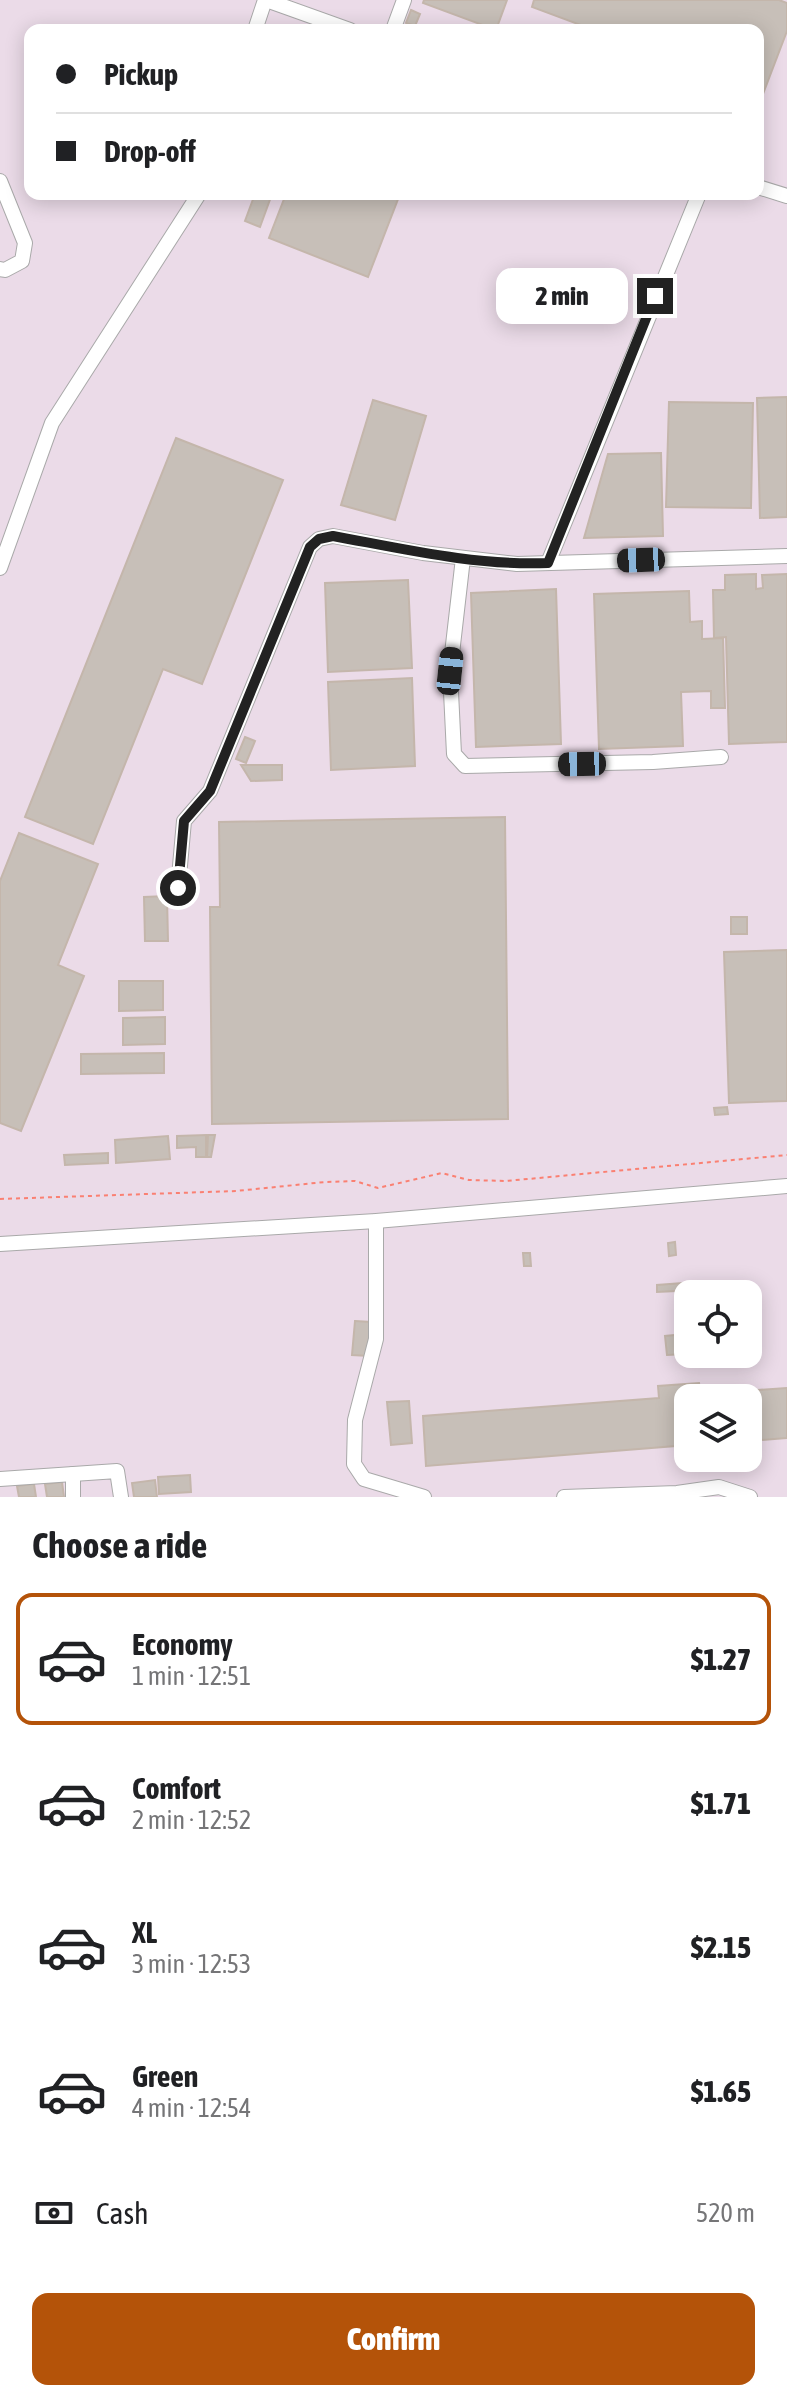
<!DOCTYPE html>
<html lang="en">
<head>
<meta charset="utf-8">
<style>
  :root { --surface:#fff; --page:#f2f2f2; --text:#202124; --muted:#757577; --line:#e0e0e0; --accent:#b45309 }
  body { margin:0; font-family:"Asap Condensed",sans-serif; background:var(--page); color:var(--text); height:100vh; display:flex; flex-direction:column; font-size:30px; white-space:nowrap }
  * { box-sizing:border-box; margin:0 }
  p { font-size:26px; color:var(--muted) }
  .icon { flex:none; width:44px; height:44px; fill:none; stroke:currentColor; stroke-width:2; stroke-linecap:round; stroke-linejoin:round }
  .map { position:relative; height:1497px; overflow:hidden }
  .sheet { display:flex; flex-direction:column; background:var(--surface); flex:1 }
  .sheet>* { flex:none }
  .hud { position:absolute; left:24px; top:24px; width:740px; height:176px; border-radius:16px; box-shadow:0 4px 20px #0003; display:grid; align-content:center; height:176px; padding:0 32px; background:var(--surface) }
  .controls { position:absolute; left:674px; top:1280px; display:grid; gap:16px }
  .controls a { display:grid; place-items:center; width:88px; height:88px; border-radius:16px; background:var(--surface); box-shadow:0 4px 20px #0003; font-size:40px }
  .end { position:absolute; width:36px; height:36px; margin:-18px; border:10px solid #222; background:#fff; box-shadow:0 0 0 4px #fff }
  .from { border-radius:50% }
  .bubble { position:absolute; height:56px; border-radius:16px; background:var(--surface); box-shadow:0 4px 20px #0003; font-size:26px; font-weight:800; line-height:56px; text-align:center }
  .car { position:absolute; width:24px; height:48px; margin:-24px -12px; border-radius:10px; box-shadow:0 0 6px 2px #0007; background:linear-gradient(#222 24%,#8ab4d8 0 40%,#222 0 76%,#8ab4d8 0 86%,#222 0) }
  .hud b { display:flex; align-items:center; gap:28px; height:76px; font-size:30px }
  .hud b+b { border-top:2px solid var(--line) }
  .hud i { width:20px; height:20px; background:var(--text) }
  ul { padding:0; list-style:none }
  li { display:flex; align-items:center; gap:24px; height:132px; margin:0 16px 12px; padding:0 16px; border:4px solid transparent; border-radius:16px }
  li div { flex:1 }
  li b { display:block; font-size:30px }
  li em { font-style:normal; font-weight:800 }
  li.current { border-color:var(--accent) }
  li>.icon { width:72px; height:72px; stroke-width:1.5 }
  h2 { padding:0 32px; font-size:36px; line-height:96px }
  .pay { display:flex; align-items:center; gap:20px; height:88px; padding:0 32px; font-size:30px }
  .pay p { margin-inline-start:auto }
  .primary-button { display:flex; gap:16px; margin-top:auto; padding:16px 32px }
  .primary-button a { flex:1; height:92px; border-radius:16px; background:var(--accent); color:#fff; font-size:32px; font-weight:800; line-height:92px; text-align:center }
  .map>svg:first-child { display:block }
  .industrial { fill:#ebdbe8; fill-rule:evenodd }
  .building { fill:#c7bfb8; stroke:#c4b6ab; stroke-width:2 }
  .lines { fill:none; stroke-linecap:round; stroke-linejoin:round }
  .minor-casing { stroke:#a9a9a9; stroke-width:16 }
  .path { stroke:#fa8072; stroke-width:2; stroke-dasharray:4 4; stroke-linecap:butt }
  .minor { stroke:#fff; stroke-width:14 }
  .route { stroke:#222; stroke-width:10 }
</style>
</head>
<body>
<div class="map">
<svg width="787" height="1497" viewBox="0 0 787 1497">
  <rect width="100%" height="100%" fill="#f2efe9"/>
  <path class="industrial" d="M0,0H787V1497H0ZM30,30H758V194H30ZM688,1294H748V1354H688ZM688,1398H748V1458H688Z"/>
  <g class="building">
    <polygon points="424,0 507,0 496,30 423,3"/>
    <polygon points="534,0 779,0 787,3 787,31 763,94 758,92 758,30 594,30 532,7"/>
    <polygon points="411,10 420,14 415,26 406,23"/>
    <polygon points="255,194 272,194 260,227 245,221"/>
    <polygon points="286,194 400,194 368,277 269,238"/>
    <polygon points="787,397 787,517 760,518 757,398"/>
    <polygon points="373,400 426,416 395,520 341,505"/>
    <polygon points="669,402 753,403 751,508 666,507"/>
    <polygon points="176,438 283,480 202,684 163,669 93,844 25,817"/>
    <polygon points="661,453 663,536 584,538 608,454"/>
    <polygon points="756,574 756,589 763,588 762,575 787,574 787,742 729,744 726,637 714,638 713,590 725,590 725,575"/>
    <polygon points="408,580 412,668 328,672 325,583"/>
    <polygon points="556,589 561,744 476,747 471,593"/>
    <polygon points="689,591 690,622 702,621 702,639 723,638 725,708 711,708 711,691 681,692 683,746 599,749 594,594"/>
    <polygon points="412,678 415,766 331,770 328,682"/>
    <polygon points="245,737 255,741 246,763 236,759"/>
    <polygon points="241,765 282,765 282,780 251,781"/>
    <polygon points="505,817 508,1119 212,1124 210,907 220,907 219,822"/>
    <polygon points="19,833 98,864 58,965 84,976 21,1131 0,1123 0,881"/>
    <polygon points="167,896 168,941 145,941 144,897"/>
    <rect x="731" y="917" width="16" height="17"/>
    <polygon points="787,950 787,1101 729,1103 724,952"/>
    <polygon points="119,981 163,981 163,1010 119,1011"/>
    <polygon points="165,1017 165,1044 123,1045 123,1018"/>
    <polygon points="164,1053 164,1073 81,1074 81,1054"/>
    <polygon points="727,1107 728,1114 715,1115 714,1108"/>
    <polygon points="206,1135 206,1157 196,1157 196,1147 177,1148 177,1136"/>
    <polygon points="208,1135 215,1135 211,1157 207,1157"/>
    <polygon points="168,1136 170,1159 116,1163 115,1140"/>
    <polygon points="108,1153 108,1163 65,1165 64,1155"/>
    <polygon points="675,1242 676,1255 669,1256 668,1243"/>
    <polygon points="523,1253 530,1253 531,1266 524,1266"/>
    <polygon points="696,1282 697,1290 657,1292 657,1285"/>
    <polygon points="355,1321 371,1322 369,1356 352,1355"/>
    <polygon points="685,1334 687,1354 667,1355 665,1336"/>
    <polygon points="699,1383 701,1398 688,1398 688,1445 426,1466 423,1416 659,1398 658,1386"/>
    <polygon points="787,1388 787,1438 748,1441 748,1398 703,1398 702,1394"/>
    <polygon points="409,1401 412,1443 391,1445 387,1402"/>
    <polygon points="190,1475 191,1492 159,1494 158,1477"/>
    <polygon points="155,1480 157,1497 134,1497 132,1483"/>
    <polygon points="62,1482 64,1497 47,1497 45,1484"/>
    <polygon points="34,1484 36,1497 19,1497 17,1486"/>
  </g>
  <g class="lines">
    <g class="minor-casing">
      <g id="minor">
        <polyline points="266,0 350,30"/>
        <polyline points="255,30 265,0"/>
        <polyline points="393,30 404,0"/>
        <polyline points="0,181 25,243 22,261 5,270 0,269"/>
        <polyline points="758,187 787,196"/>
        <polyline points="463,558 450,671 454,754 465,766 653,762 721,757"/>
        <polyline points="548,563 699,194"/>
        <polyline points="0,568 52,423 199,194"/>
        <polyline points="178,888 184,821 210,791 310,547 319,539 333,536 423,553 517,564 787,556"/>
        <polyline points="376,1221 376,1339 355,1420 354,1464 364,1479 424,1497"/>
        <polyline points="0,1244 376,1221 787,1186"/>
        <polyline points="73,1474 73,1497"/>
        <polyline points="0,1479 117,1471 121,1497"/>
        <polyline points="564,1497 677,1493 719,1487 750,1497"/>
      </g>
    </g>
    <polyline class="path" points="0,1199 236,1191 325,1182 355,1181 378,1188 442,1173 469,1180 506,1181 787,1155"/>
    <use href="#minor" class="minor"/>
  </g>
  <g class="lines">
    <path class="route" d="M178,888L184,821L210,791L310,547L319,539L333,536C404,549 476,566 548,563L655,296"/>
  </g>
</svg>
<div class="controls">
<a><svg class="icon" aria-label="locate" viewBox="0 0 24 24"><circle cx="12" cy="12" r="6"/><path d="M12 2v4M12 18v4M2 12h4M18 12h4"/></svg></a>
<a><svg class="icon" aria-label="layers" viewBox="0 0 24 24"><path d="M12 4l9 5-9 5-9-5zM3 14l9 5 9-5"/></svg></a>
</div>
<i class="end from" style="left:178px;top:888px"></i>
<i class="end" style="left:655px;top:296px"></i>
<div class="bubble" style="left:496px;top:268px;width:132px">2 min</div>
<i class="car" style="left:641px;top:560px;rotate:268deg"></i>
<i class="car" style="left:450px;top:671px;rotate:6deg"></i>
<i class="car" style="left:582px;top:764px;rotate:269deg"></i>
<div class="hud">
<b><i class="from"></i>Pickup</b>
<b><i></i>Drop-off</b>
</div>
</div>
<section class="sheet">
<h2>Choose a ride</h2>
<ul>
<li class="current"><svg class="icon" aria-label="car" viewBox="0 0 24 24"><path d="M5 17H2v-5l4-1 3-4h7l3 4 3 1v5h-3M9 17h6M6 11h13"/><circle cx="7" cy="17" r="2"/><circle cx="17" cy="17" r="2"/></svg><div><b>Economy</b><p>1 min · 12:51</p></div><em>$1.27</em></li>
<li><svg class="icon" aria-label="car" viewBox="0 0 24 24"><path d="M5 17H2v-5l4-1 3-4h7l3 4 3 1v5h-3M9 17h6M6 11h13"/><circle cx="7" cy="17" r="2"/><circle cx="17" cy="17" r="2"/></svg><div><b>Comfort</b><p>2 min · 12:52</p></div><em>$1.71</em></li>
<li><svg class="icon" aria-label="car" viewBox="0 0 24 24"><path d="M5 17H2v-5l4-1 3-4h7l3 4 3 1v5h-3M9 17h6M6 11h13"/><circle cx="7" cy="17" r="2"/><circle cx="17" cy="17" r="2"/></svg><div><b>XL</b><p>3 min · 12:53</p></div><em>$2.15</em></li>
<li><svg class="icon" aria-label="car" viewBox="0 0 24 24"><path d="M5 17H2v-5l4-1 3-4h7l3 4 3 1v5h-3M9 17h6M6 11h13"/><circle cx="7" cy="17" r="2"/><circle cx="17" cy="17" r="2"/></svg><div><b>Green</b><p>4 min · 12:54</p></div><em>$1.65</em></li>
</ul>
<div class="pay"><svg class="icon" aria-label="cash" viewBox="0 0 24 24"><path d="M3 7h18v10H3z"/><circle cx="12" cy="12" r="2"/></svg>Cash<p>520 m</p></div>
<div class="primary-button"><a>Confirm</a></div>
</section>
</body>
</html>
